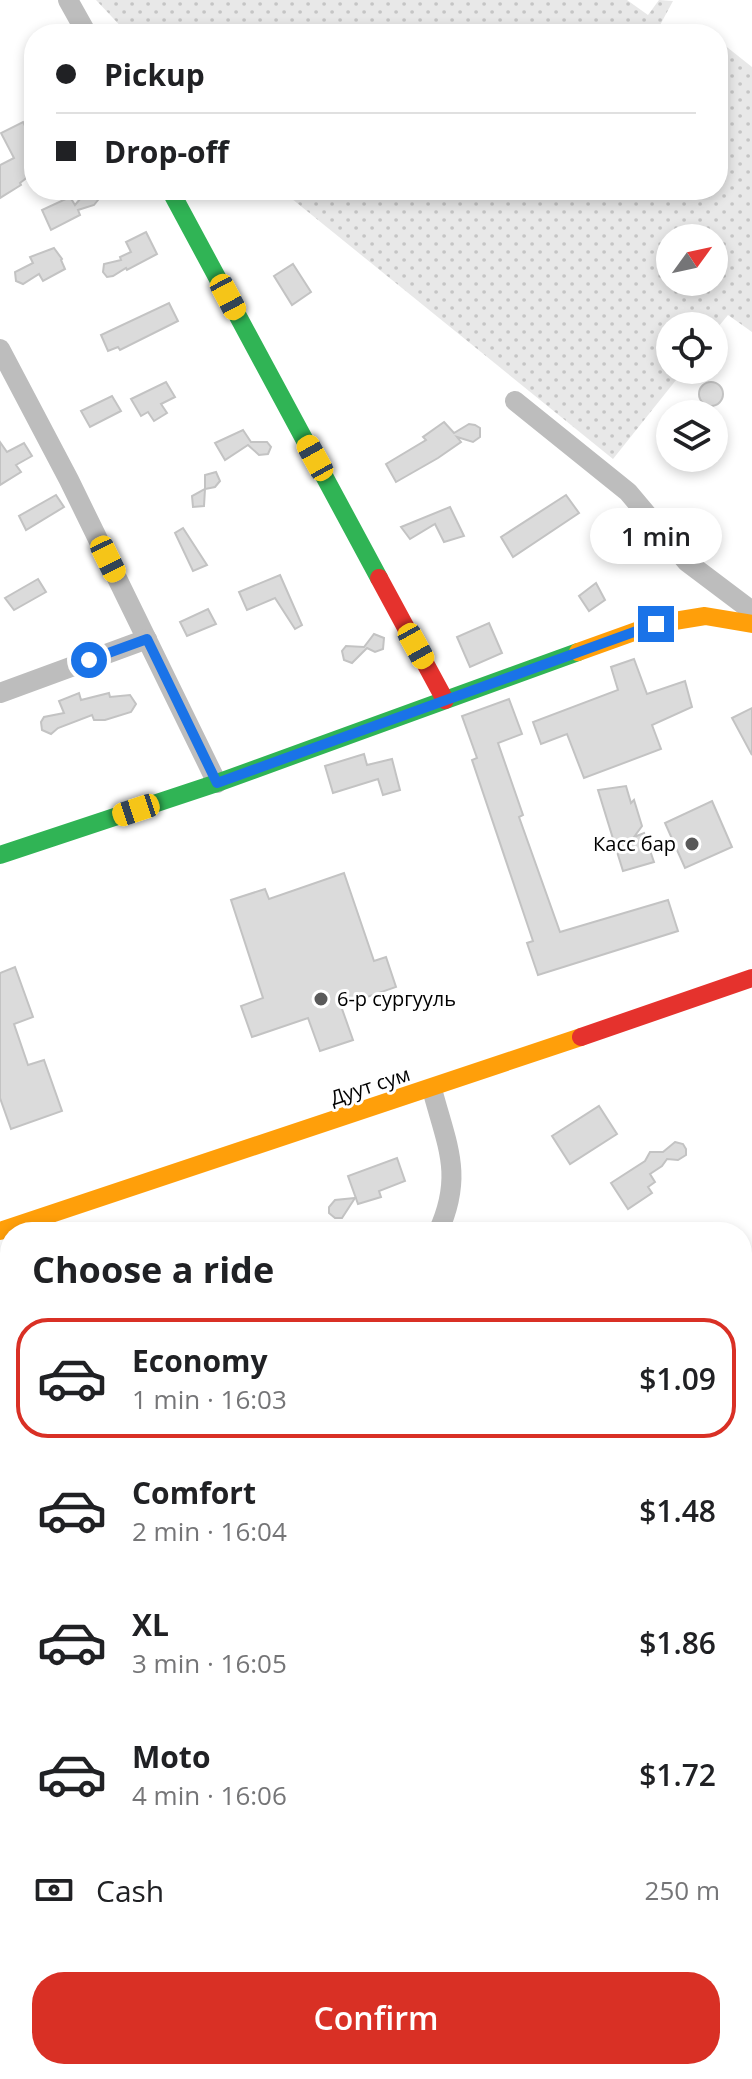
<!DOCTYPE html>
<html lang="en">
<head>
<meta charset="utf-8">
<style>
  :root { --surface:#fff; --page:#f2f2f2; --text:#202124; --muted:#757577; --line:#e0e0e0; --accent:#d93025 }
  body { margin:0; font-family:"Open Sans",sans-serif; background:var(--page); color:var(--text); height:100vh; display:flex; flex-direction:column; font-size:30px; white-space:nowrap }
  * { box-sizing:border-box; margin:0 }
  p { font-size:26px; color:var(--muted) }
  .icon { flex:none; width:44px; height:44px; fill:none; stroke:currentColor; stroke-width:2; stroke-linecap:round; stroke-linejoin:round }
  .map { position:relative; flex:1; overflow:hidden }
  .side { position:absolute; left:0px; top:1222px; width:752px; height:858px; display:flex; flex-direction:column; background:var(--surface); border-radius:32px 32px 0 0; box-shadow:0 4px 12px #0003 }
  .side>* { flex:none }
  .banner { position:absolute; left:24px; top:24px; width:704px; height:176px; border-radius:32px; box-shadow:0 4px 12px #0003; display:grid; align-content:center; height:176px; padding:0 32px; background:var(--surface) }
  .needle { width:52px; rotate:57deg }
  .buttons { position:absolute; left:656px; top:224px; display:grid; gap:16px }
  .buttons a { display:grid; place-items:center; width:72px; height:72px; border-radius:50%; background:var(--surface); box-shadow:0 4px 12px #0003; font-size:40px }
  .end { position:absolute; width:36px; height:36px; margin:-18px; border:10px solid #1a73e8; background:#fff; box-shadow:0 0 0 4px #fff }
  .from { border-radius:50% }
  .bubble { position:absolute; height:56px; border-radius:28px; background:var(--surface); box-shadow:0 4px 12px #0003; font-size:26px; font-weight:600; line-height:56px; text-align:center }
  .car { position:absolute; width:24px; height:48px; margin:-24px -12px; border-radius:10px; box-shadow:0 0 6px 2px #0007; background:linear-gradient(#f5c518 24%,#345 0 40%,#f5c518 0 76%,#345 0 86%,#f5c518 0) }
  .banner b { display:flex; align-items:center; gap:28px; height:76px; font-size:30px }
  .banner b+b { border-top:2px solid var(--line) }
  .banner i { width:20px; height:20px; background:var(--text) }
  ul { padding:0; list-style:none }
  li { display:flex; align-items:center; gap:24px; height:120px; margin:0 16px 12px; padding:0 16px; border:4px solid transparent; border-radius:32px }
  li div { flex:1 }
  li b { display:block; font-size:30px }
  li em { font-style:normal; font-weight:600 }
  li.active { border-color:var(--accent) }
  li>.icon { width:72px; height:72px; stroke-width:1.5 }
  h2 { padding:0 32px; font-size:36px; line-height:96px }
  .pay { display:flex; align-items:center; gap:20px; height:88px; padding:0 32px; font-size:30px }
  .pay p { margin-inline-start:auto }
  .button { display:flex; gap:16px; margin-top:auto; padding:16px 32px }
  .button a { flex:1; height:92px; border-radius:32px; background:var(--accent); color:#fff; font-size:32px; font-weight:600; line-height:92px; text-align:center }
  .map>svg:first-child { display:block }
  .grass { fill:url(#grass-dots); fill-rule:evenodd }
  .building { fill:#dbdbdb; stroke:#c3c3c3; stroke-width:2 }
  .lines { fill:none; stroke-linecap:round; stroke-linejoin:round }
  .street { stroke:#bdbdbd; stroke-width:20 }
  .fast { stroke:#30b455; stroke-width:18 }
  .slow { stroke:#ff9f0a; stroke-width:18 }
  .jam { stroke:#e5322d; stroke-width:18 }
  .route { stroke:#1a73e8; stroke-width:10 }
  .poi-dot { fill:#595959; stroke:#fff; stroke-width:3 }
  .labels { text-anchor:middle; stroke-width:6; stroke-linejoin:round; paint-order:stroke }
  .poi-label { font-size:20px; fill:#000; stroke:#fff; text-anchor:end }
  .street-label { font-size:20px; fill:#000; stroke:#fff }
</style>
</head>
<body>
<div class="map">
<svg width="752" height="2079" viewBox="0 0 752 2079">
  <defs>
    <pattern id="grass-dots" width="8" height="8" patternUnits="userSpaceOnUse" patternTransform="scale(2)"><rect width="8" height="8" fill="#e8e8e8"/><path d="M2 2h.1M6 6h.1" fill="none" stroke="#c5c5c5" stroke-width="1.8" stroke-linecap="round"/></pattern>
  </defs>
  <rect width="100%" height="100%" fill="#fff"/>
  <g class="grass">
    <polygon points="96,0 627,0 648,15 659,0 673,1 659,27 669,34 128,34"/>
    <path d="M718,40L752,67V332L728,315L714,332V326H670V370H684L613,459L281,190H718ZM670,238H714V282H670Z"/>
  </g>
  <g class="building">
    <polygon points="23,122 34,143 34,172 20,183 21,185 0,198 0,165 14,158 1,133"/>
    <polygon points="106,190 94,205 78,210 80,215 51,230 42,210 70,197 75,205 86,192"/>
    <polygon points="146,232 157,254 127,270 126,268 113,276 107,277 103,272 104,264 121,260 120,257 131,252 126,242"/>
    <polygon points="54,248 62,259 61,260 65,269 43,281 39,274 23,284 16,281 15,272 33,263 30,257"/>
    <polygon points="293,264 311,292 292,305 274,276"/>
    <polygon points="169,303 178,321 120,350 118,347 108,351 101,335"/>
    <polygon points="166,382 175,397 161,404 167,413 154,421 148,412 141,416 131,399"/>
    <circle cx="711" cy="394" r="12"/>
    <polygon points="112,396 121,411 90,427 81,411"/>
    <polygon points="444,422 454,433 469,424 475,425 480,428 480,437 473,442 457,437 461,442 438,458 396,482 386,464 426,440 423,437"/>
    <polygon points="243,430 251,442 267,442 271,447 268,454 259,455 248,445 225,460 215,443"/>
    <polygon points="0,442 7,452 24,443 32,456 16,465 21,472 0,485"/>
    <polygon points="216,472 220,481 215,487 205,489 204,506 193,507 192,496 205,489 205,475"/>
    <polygon points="56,495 64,507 26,530 19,516"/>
    <polygon points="566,495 579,513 513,557 501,537"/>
    <polygon points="450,507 464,536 444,542 435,524 410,539 401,527"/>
    <polygon points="183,528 207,565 193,571 175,533"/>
    <polygon points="280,575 302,625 295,629 275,598 247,610 239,592"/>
    <polygon points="38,579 46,592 14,610 5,598"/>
    <polygon points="596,583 605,600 589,611 579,596"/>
    <polygon points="208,609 216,624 187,636 180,622"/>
    <polygon points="489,623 502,653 470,667 457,637"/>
    <polygon points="374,634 384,638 383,649 375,652 367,648 352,663 344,660 342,651 346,646 364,647"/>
    <polygon points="634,659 647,694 685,681 692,707 652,725 661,749 584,778 567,734 541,744 533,722 618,690 611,667"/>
    <polygon points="79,693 81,700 109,693 110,697 130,695 136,704 131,712 105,720 94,720 92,715 58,728 51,734 42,730 41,722 44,717 64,713 59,701"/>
    <polygon points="509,699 522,734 498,743 523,815 519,817 560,932 668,900 678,931 538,975 527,943 533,941 472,760 477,758 462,716"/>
    <polygon points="752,708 752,755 732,718"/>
    <polygon points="364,754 367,765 392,759 400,790 383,795 378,779 333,793 325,766"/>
    <polygon points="626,786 631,803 634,800 642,826 634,837 644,833 654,862 623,871 598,790"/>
    <polygon points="712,801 732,847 685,868 665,823"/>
    <polygon points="344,873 374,961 386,957 396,987 341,1006 353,1040 320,1051 308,1018 252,1037 241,1006 263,998 231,900 265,889 269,899"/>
    <polygon points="15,967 33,1017 14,1024 28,1065 44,1060 62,1111 11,1129 0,1098 0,973"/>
    <polygon points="599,1106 617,1134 570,1164 552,1136"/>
    <polygon points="675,1142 683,1144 686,1149 686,1155 678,1160 667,1159 662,1166 650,1174 655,1182 648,1187 652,1193 628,1209 611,1183 645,1161 650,1152 663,1152"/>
    <polygon points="397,1158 405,1181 379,1191 381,1197 358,1204 348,1176"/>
    <polygon points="355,1198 342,1218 335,1218 329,1213 329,1207 335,1200"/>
  </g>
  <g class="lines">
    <g class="street">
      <polyline points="68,0 87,34"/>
      <polyline points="0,349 69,480 217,783"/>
      <polyline points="515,401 628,492 687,562 752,611"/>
      <polyline points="0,693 147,639"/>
      <path d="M432,1089C447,1146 464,1175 438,1232"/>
      <polyline points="742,1381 752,1373"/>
      <polyline points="0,1494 10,1488"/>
      <polyline points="0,1663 10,1657"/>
      <polyline points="742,1705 752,1697"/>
      <polyline points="0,1887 10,1879"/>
      <polyline points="292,2070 295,2079"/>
      <polyline points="2,2079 12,2070"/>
    </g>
    <g class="fast">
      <polyline points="170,190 379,578"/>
      <polyline points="0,855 217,783 578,652"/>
    </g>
    <g class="slow">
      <polyline points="578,652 656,624 705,616 752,624"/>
      <polyline points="0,1231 581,1037"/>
    </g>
    <g class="jam">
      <polyline points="379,578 445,700"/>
      <polyline points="581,1037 752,978"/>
    </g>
  </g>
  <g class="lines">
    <polyline class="route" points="89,660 147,639 217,783 656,624"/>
  </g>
  <g class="poi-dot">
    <circle cx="692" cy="844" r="8"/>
    <circle cx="321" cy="999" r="8"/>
  </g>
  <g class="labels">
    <g class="poi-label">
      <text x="676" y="851">Касс бар</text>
      <text x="337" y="1006" text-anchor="start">6-р сургууль</text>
    </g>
    <g class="street-label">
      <text transform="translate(370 1086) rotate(-18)" y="7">Дуут сум</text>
    </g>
  </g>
</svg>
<div class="buttons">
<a><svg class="needle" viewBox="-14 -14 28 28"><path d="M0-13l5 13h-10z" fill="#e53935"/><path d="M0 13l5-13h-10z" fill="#757577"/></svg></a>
<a><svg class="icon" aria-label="locate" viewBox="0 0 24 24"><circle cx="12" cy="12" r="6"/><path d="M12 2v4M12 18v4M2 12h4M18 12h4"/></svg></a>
<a><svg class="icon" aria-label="layers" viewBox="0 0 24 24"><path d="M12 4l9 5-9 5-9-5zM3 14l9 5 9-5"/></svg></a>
</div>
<i class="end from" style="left:89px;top:660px"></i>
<i class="end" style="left:656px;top:624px"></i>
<div class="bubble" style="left:590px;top:508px;width:132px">1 min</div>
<i class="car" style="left:228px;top:297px;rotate:152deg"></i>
<i class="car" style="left:315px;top:458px;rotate:331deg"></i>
<i class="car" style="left:108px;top:559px;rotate:154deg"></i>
<i class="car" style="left:416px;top:646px;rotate:151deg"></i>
<i class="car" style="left:136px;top:810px;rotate:252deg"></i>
<div class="banner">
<b><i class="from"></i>Pickup</b>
<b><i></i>Drop-off</b>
</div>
<section class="side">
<h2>Choose a ride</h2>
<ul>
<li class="active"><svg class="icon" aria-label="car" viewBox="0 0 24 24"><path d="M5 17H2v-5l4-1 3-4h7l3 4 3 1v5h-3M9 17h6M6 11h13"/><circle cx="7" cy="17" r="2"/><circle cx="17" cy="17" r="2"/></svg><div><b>Economy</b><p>1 min · 16:03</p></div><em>$1.09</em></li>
<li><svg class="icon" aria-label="car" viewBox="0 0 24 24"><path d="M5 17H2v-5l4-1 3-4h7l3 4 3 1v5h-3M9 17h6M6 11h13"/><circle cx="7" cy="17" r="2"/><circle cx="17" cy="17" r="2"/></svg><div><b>Comfort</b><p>2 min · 16:04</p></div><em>$1.48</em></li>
<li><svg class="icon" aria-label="car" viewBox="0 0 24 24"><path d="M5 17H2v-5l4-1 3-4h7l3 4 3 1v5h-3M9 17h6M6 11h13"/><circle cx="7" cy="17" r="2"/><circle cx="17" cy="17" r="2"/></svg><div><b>XL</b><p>3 min · 16:05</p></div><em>$1.86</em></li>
<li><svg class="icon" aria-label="car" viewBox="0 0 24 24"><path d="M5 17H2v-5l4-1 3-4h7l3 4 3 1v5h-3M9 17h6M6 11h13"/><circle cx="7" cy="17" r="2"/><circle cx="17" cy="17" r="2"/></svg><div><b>Moto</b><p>4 min · 16:06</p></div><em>$1.72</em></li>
</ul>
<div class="pay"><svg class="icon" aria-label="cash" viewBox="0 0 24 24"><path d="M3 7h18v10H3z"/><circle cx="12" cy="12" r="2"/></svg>Cash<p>250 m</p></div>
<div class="button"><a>Confirm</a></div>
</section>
</div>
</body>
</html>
